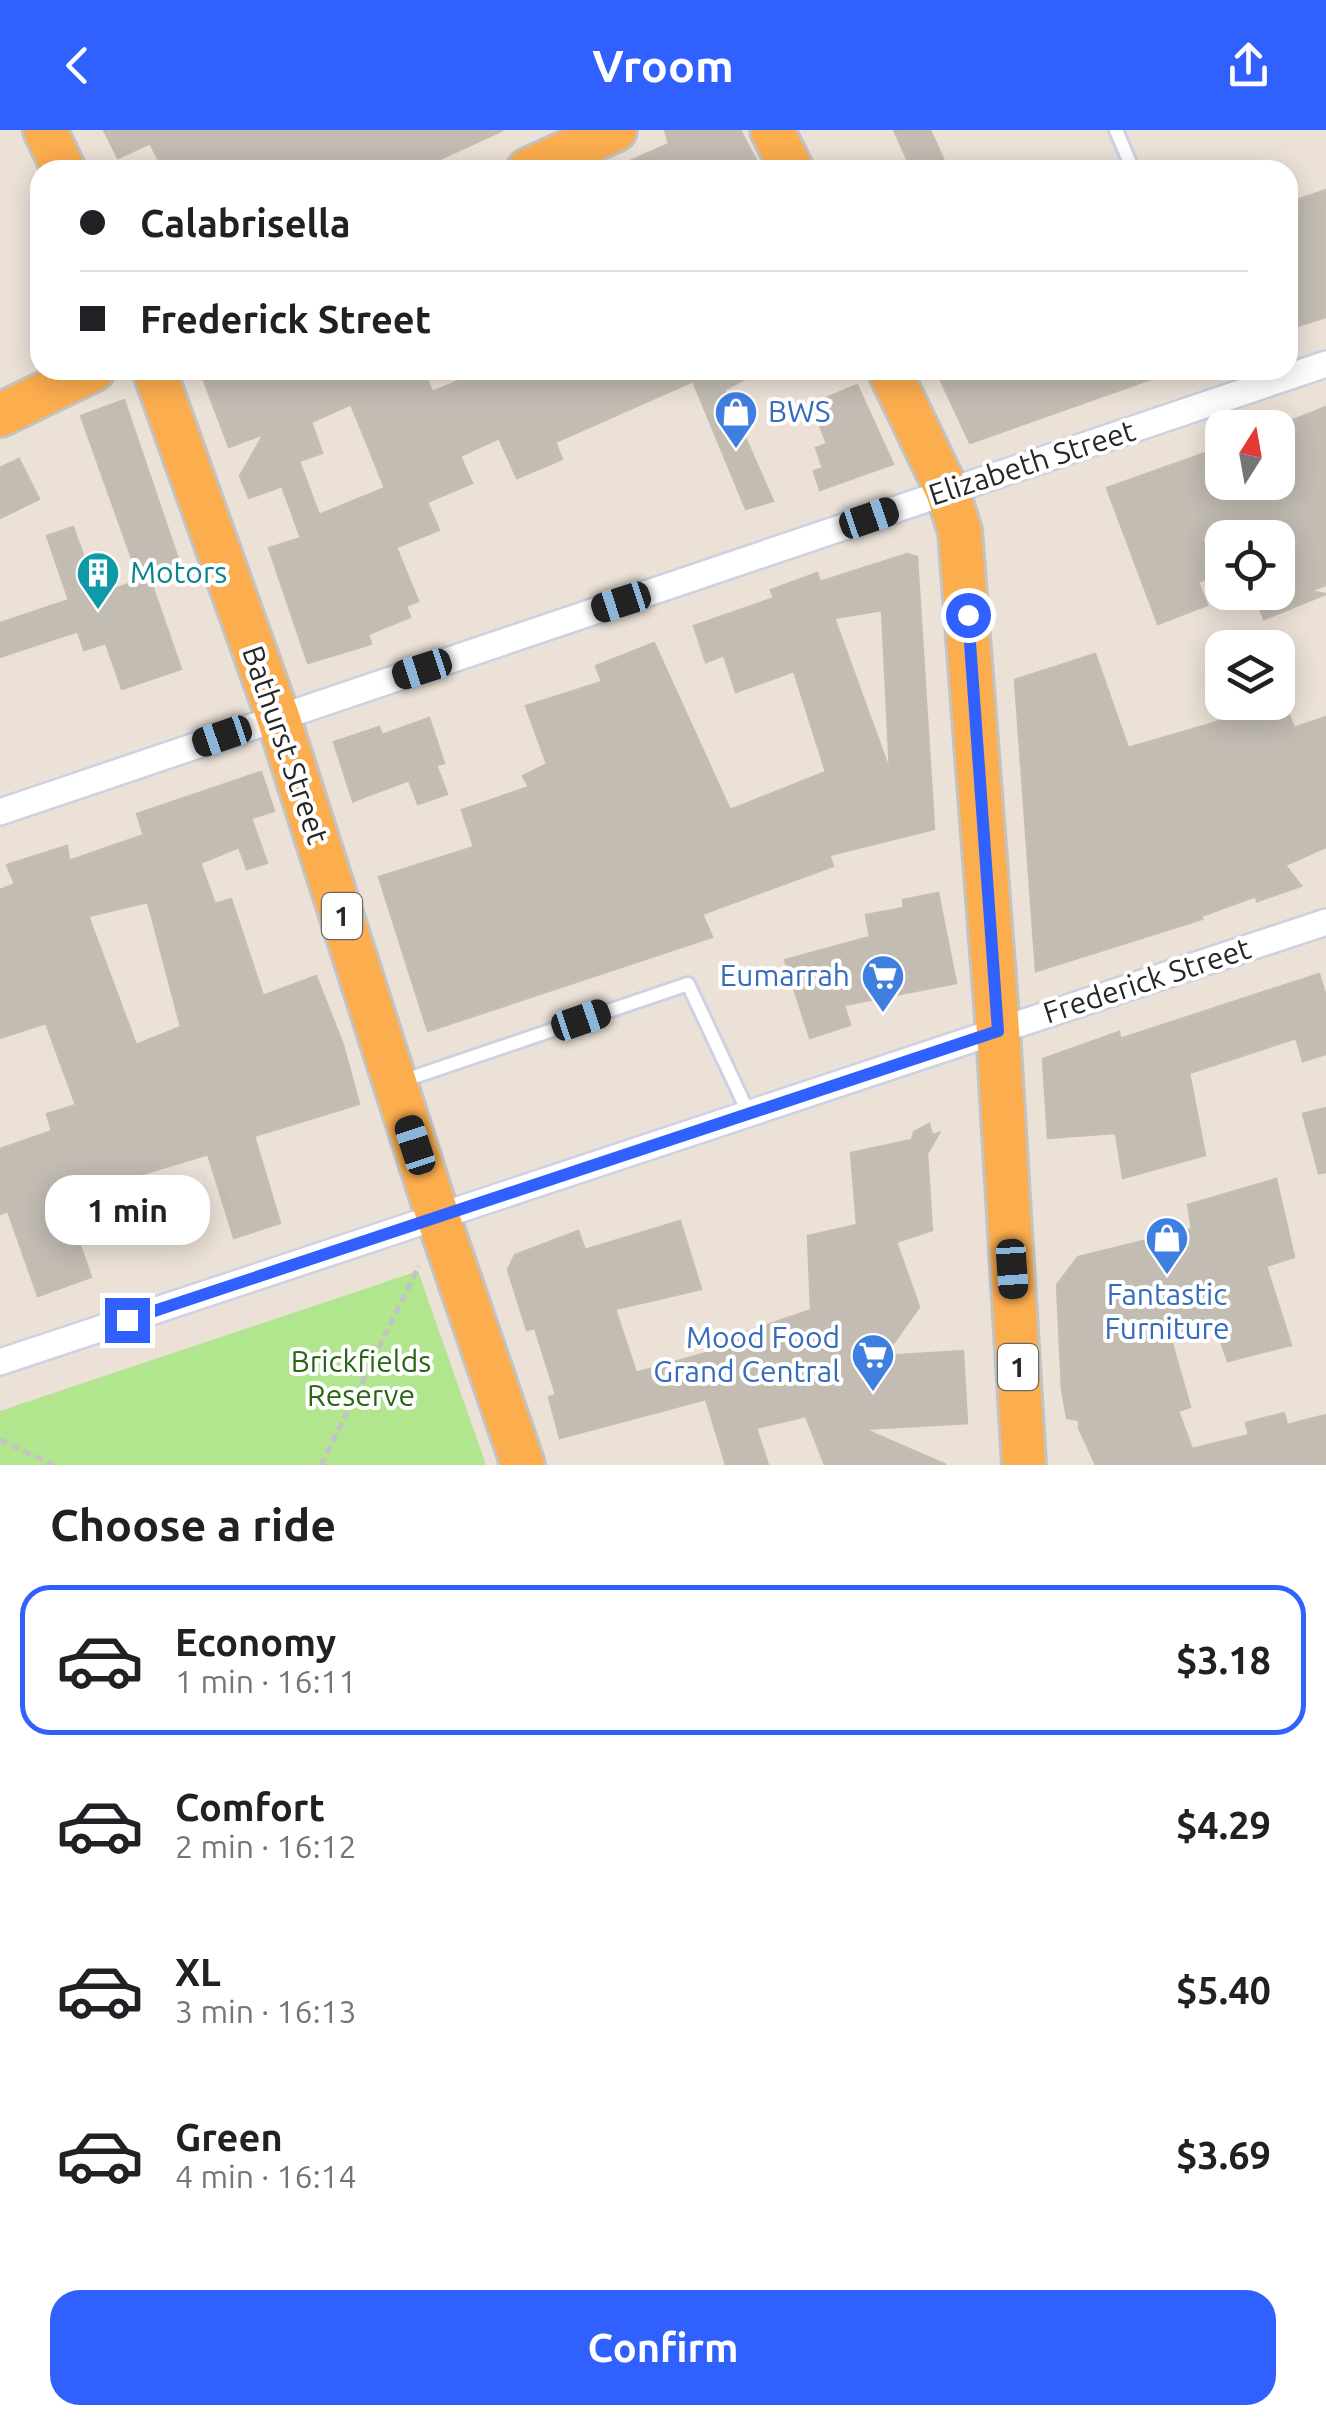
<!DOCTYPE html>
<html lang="en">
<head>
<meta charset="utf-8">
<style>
  :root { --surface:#fff; --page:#f2f2f2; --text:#202124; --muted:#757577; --line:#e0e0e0; --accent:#3061ff }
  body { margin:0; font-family:Ubuntu,sans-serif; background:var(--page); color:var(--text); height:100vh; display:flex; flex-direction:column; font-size:38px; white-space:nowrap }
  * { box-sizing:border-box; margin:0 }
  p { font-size:32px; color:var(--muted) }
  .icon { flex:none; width:55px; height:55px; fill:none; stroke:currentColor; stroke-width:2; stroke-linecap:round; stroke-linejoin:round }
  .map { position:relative; height:1335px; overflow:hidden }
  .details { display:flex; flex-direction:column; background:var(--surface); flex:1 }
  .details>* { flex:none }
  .hud { position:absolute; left:30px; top:30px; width:1268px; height:220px; border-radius:30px; box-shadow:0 5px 25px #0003; display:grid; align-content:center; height:220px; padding:0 50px; background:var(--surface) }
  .needle { width:65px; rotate:11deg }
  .controls { position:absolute; left:1205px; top:280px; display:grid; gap:20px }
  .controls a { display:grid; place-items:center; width:90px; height:90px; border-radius:20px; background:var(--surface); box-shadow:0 5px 25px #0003; font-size:50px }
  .end { position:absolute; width:45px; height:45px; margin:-22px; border:12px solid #3061ff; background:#fff; box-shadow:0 0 0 5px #fff }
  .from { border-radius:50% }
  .bubble { position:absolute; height:70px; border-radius:30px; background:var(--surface); box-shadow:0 5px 25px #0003; font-size:32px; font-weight:700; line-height:70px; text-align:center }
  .car { position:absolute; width:30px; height:60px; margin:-30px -15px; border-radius:12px; box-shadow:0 0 8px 2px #0007; background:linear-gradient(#222 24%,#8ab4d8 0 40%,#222 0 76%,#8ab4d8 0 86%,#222 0) }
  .hud b { display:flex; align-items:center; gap:35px; height:95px; font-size:38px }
  .hud b+b { border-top:2px solid var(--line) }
  .hud i { width:25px; height:25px; background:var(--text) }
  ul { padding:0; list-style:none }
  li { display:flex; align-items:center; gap:30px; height:150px; margin:0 20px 15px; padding:0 30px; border:5px solid transparent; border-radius:30px }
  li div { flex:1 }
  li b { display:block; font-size:38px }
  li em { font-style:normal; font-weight:700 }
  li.selected { border-color:var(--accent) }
  li>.icon { width:90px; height:90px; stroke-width:1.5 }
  h2 { padding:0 50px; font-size:45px; line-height:120px }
  .primary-button { display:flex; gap:20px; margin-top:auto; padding:20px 50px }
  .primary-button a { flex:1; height:115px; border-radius:30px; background:var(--accent); color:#fff; font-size:40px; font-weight:700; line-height:115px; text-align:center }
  header { display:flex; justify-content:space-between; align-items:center; height:130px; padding:0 50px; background:var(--accent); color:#fff; font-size:45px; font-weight:700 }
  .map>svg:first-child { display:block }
  .green { fill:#b1e68f }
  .building { fill:#c2bcb3; stroke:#c6bdb1; stroke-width:2.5; fill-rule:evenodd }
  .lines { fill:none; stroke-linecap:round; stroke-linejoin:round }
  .service-casing { stroke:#ccd2e2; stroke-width:18 }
  .minor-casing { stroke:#ccd2e2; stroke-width:30 }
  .trunk-casing { stroke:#c3c3c3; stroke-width:48 }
  .path { stroke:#c3c3c3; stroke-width:5; stroke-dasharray:8 5; stroke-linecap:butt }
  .service { stroke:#fff; stroke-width:12 }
  .minor { stroke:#fff; stroke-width:25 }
  .trunk { stroke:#fcad4e; stroke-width:42 }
  .route { stroke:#3061ff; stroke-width:12 }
  .labels { text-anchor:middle; stroke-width:8; stroke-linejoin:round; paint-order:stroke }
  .shield { fill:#fff; stroke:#686868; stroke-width:2.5 }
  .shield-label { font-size:28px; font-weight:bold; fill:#272727 }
  .shop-label { font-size:30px; fill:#366cbe; stroke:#fff; text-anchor:end }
  .street-label { font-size:30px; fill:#272727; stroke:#fff }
  .culture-label { font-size:30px; fill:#0d838f; stroke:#fff; text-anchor:start }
  .park-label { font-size:30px; fill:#2a6714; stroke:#fff }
</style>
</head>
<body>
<header><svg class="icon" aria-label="back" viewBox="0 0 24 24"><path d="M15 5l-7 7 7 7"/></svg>Vroom<svg class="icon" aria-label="share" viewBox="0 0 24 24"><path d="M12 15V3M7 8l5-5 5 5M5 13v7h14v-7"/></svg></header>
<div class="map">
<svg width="1326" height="1335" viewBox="0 0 1326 1335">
  <rect width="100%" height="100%" fill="#ebe1d7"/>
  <polygon class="green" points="418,1141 486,1335 0,1335 0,1281"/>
  <g class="building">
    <polygon points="104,0 503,0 416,40 164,40 150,13 118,28"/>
    <polygon points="665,0 740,0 757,32 741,40 610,40 669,14"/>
    <polygon points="894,0 930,0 948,40 912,40"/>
    <polygon points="1326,60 1326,187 1288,199 1288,73"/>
    <path d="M200,240H424L432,262L486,240H762L724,260L773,371L746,379L693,251L555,312L562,329L517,348L499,308L460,326L472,353L427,372L439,400L396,417L418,471L406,476L410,487L368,504L371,514L308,533L269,418L301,408L282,356L249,368L240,346L264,304L229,317ZM351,274L385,358L319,385L299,331L322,323L311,292Z"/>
    <polygon points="936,240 1164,240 1165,244 970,313"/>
    <polygon points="857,255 893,334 820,360 814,341 823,338 816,318 827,314 812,274"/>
    <polygon points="124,270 180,435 139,448 81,286"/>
    <polygon points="1326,277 1326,455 1309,461 1326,464 1264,489 1254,462 1278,462 1278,408 1202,408 1216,445 1198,452 1207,475 1158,494 1107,358 1222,317 1222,352 1278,352 1278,296"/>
    <polygon points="19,329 39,369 0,388 0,338"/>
    <polygon points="73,397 97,465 149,447 181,539 122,559 106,513 84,520 78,501 0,527 0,493 69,470 47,406"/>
    <path d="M907,424L917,427L934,699L829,725L833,736L702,784L712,807L428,901L379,747L474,717L462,680L529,657L523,646L547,634L526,576L602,552L596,536L654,513L730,680L826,642L794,541L736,562L724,525L706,532L694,496L774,468L771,460L817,443L820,452ZM882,480L890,642L834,488Z"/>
    <polygon points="1095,524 1128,618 1214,593 1263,572 1278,572 1281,565 1294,598 1326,587 1326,717 1285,735 1301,756 1257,771 1256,766 1201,786 1202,789 1036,841 1015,550"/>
    <polygon points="429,588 444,633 436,635 447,664 418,674 409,650 353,671 334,612 379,597 382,605"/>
    <path d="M261,642L274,681L251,688L267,733L247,739L239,717L200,733L215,774L231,769L263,866L316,846L343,915L359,974L254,1006L280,1093L234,1108L208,1024L126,1049L132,1069L95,1080L102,1103L78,1110L91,1147L38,1166L8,1081L0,1084V1019L52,1001L47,984L76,975L46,893L0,908V760L15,754L7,735L67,716L69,731L144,705L137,684ZM148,772L181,897L136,915L88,786Z"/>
    <polygon points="938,763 956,853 844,875 850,895 810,908 785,830 870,807 866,785 904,778 903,770"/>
    <polygon points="1319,844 1326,867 1326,924 1303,931 1296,908 1189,943 1205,1025 1123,1048 1116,1003 1048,1008 1043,929 1119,902 1120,909"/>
    <polygon points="1326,978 1326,1042 1319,1043 1303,984"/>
    <polygon points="929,994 932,1005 939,1003 927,1024 932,1100 896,1112 919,1177 884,1226 963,1221 967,1293 863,1299 946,1335 825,1335 806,1286 756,1298 768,1335 726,1335 706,1269 560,1308 549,1267 556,1265 535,1198 527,1200 508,1140 515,1125 578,1101 585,1120 680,1091 701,1159 615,1179 636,1243 731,1216 732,1207 811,1180 808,1106 857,1095 851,1023 912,1010 914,1002"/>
    <polygon points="1276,1049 1294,1127 1266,1136 1291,1215 1228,1231 1216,1198 1171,1210 1190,1277 1178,1281 1192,1319 1249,1305 1246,1293 1284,1283 1287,1295 1326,1285 1326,1335 1096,1335 1079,1298 1079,1290 1067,1288 1062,1259 1057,1155 1078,1127 1192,1099 1188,1075"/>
  </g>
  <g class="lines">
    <g class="service-casing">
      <g id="service">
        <polyline points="1116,0 1133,40"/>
        <polyline points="402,951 688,854 749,984"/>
      </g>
    </g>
    <g class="minor-casing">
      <g id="minor">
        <polyline points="0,682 1326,234"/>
        <polyline points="0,1232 1326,792"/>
      </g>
    </g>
    <g class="trunk-casing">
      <g id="trunk">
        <polyline points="45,0 64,40"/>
        <polyline points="772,0 792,40"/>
        <polyline points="528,40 615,0"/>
        <polyline points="154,240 278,587 438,1087 523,1335"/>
        <polyline points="889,240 947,361 960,401 998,901 1024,1335"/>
        <polyline points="0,285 93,240"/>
      </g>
    </g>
    <g class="path">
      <polyline points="0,1310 54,1335"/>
      <polyline points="321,1335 419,1136"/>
    </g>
    <use href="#service" class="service"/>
    <use href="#minor" class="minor"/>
    <use href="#trunk" class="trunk"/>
  </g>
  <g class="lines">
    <polyline class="route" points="127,1190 998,901 968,485"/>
  </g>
  <defs>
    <g id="shop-pin" transform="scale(2.25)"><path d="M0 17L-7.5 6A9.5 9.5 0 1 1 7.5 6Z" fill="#3f7fe0" stroke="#fff"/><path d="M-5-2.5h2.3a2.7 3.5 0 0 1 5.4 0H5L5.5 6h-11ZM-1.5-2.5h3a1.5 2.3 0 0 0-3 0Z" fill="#fff"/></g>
    <g id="building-pin" transform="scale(2.25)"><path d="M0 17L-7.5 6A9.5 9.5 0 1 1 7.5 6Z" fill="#0f9aa8" stroke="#fff"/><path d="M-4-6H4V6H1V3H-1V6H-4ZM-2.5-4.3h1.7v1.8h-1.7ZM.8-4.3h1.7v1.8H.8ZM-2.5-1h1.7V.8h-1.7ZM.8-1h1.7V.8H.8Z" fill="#fff"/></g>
    <g id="supermarket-pin" transform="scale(2.25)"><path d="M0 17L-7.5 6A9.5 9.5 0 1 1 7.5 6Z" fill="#3f7fe0" stroke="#fff"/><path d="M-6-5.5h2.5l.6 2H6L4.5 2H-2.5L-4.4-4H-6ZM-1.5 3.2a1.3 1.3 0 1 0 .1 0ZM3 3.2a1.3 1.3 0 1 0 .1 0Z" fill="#fff"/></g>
  </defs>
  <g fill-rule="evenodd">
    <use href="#shop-pin" x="736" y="282"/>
    <use href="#building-pin" x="98" y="443"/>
    <use href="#supermarket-pin" x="883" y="846"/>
    <use href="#shop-pin" x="1167" y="1108"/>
    <use href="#supermarket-pin" x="873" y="1225"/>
  </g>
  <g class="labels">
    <g class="shield">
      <rect x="322" y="763" width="40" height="46" rx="8"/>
      <rect x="998" y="1214" width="40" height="46" rx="8"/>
    </g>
    <g class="shield-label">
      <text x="342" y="796">1</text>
      <text x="1018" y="1247">1</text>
    </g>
    <g class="shop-label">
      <text x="768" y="292" text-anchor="start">BWS</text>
      <text x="850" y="856">Eumarrah</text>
      <text x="1167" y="1175" text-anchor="middle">Fantastic<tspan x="1167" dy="34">Furniture</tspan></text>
      <text x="840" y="1218">Mood Food<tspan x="840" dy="34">Grand Central</tspan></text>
    </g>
    <g class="street-label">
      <text transform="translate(1032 333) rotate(-18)" y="10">Elizabeth Street</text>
      <text transform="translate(285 615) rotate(71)" y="10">Bathurst Street</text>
      <text transform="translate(1147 851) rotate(-18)" y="10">Frederick Street</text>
    </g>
    <g class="culture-label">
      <text x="130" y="453">Motors</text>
    </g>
    <g class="park-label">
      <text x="361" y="1242">Brickfields<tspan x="361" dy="34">Reserve</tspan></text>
    </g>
  </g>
</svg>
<div class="controls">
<a><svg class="needle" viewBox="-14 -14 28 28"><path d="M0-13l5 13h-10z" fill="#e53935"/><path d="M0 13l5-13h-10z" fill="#757577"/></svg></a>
<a><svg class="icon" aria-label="locate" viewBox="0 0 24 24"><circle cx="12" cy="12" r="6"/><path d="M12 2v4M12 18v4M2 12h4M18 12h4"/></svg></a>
<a><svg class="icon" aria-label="layers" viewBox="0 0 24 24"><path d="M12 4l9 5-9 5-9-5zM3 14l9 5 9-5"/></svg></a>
</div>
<i class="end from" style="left:968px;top:485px"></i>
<i class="end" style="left:127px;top:1190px"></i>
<div class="bubble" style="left:45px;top:1045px;width:165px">1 min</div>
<i class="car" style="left:869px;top:388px;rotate:71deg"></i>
<i class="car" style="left:621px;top:472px;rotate:252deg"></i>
<i class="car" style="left:422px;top:539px;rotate:252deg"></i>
<i class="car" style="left:222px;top:606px;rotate:251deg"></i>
<i class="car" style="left:581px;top:890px;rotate:71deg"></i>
<i class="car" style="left:415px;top:1015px;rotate:342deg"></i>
<i class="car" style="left:1012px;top:1139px;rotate:176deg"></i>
<div class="hud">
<b><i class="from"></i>Calabrisella</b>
<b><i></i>Frederick Street</b>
</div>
</div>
<section class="details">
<h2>Choose a ride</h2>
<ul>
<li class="selected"><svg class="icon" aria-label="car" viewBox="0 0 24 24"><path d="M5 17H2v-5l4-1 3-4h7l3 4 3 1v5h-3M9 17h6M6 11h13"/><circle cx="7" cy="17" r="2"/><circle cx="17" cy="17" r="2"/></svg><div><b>Economy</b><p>1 min · 16:11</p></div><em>$3.18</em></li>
<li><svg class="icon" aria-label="car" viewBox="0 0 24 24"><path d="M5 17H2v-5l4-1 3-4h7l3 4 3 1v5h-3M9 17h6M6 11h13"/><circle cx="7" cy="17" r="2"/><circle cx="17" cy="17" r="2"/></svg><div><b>Comfort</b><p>2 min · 16:12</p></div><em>$4.29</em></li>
<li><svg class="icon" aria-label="car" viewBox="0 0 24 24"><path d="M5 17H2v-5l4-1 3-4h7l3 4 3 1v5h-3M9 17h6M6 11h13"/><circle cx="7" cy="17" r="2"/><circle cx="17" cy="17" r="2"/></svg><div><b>XL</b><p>3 min · 16:13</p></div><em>$5.40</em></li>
<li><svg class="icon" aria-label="car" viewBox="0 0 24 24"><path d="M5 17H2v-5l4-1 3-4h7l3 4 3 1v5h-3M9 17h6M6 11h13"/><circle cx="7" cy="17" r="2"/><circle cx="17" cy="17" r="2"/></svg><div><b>Green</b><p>4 min · 16:14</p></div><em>$3.69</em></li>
</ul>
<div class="primary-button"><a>Confirm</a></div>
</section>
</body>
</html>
